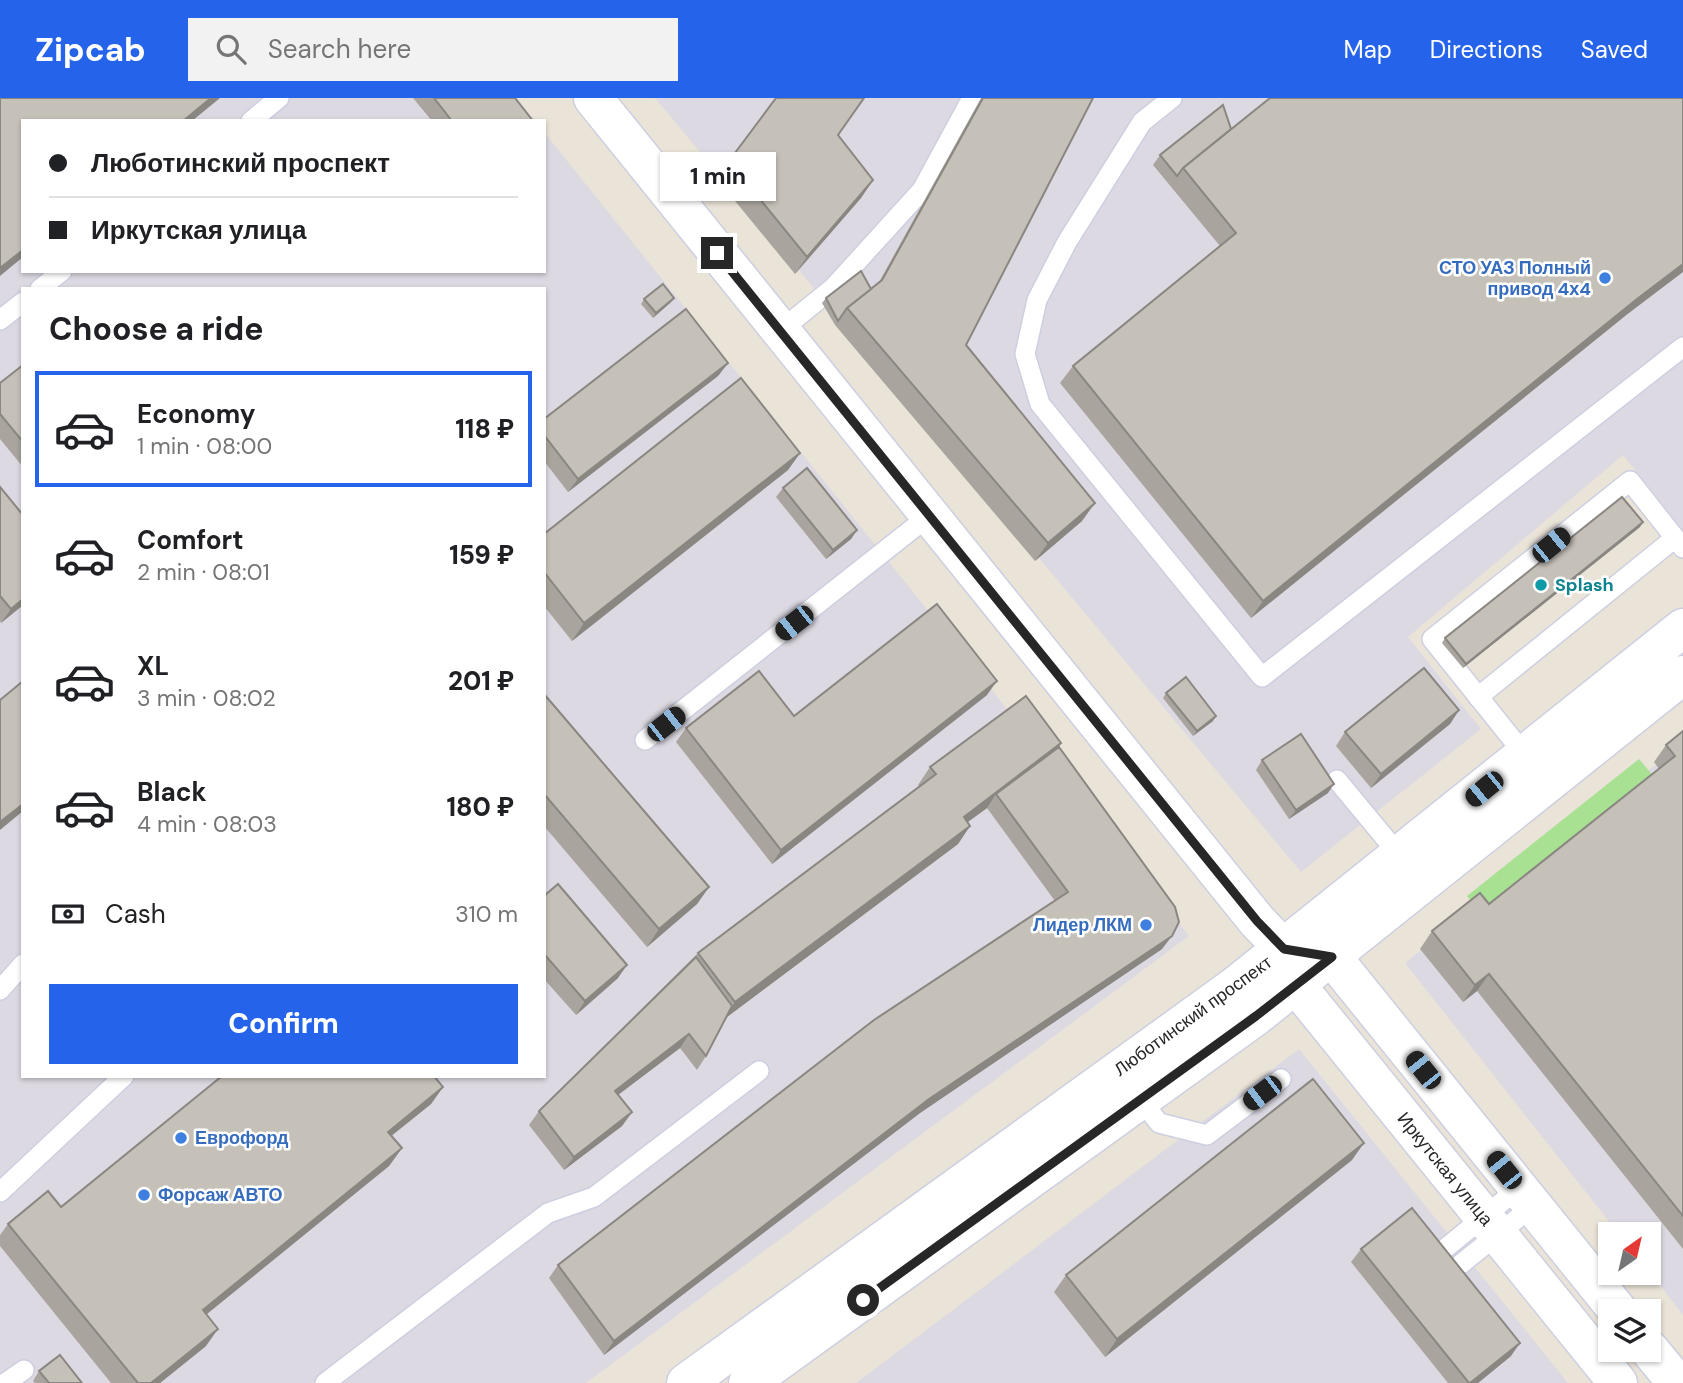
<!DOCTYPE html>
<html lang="en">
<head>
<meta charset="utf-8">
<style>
  :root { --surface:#fff; --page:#f2f2f2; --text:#202124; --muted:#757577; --line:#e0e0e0; --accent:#2563eb }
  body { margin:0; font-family:"DM Sans",sans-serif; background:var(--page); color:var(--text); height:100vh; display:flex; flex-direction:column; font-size:26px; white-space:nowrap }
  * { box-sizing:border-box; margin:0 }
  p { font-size:23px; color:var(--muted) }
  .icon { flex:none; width:38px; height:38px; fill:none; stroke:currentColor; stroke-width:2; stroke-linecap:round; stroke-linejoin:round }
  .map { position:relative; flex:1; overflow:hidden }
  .sheet { position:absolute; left:21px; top:189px; width:525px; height:791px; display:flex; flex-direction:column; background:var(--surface); border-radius:0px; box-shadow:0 2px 5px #0004 }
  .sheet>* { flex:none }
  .banner { position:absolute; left:21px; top:21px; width:525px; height:154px; border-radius:0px; box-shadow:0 2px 5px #0004; display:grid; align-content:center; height:154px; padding:0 28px; background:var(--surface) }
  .needle { width:46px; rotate:34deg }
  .buttons { position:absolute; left:1598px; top:1124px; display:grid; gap:14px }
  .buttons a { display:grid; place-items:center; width:63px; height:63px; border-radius:0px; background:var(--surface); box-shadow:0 2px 5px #0004; font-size:35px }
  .end { position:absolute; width:32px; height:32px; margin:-16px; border:9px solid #272727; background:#fff; box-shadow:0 0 0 4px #fff }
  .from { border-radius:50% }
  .bubble { position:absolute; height:49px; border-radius:0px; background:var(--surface); box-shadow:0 2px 5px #0004; font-size:23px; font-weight:800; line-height:49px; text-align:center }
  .car { position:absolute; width:21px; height:42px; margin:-21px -10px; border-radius:9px; box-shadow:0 0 5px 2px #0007; background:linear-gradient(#222 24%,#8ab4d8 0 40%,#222 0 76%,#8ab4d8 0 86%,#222 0) }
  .banner b { display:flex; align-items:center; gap:24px; height:66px; font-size:26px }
  .banner b+b { border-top:2px solid var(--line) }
  .banner i { width:18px; height:18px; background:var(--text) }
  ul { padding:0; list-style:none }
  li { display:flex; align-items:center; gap:21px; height:116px; margin:0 14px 10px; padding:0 14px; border:4px solid transparent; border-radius:0px }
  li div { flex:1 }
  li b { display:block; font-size:26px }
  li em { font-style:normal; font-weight:800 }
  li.selected { border-color:var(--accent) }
  li>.icon { width:63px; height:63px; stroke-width:1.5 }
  h2 { padding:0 28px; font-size:32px; line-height:84px }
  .pay { display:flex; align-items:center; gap:18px; height:77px; padding:0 28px; font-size:26px }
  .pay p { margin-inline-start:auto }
  .cta { display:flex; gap:14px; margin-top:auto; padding:14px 28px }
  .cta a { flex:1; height:80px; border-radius:0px; background:var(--accent); color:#fff; font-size:28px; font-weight:800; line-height:80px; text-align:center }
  header { display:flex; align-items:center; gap:42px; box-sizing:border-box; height:98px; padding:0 35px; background:var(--accent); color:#fff }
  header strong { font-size:33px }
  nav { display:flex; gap:38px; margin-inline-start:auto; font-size:24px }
  .search { width:490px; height:63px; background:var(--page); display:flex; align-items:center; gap:18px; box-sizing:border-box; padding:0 24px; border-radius:0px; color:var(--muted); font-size:26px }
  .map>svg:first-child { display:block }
  .industrial { fill:#dcd9e2; fill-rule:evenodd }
  .green { fill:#a9e193 }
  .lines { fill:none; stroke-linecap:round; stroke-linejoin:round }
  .service-casing { stroke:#cdcfe0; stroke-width:22 }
  .minor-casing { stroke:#cdcfe0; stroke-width:41 }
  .tertiary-casing { stroke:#cdcfe0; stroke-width:41 }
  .service { stroke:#fff; stroke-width:19 }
  .minor { stroke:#fff; stroke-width:38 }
  .tertiary { stroke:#fff; stroke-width:38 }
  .wall { fill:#a9a59e }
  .shaded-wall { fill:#8a8681 }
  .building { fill:#c5c0b8; stroke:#8a8681; stroke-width:2 }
  .route { stroke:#272727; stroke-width:9 }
  .shop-dot { fill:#3f7fe0; stroke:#fff; stroke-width:2.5 }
  .culture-dot { fill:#0f9aa8; stroke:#fff; stroke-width:2.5 }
  .labels { text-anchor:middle; stroke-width:5; stroke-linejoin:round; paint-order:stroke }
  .shop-label { font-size:18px; font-weight:bold; fill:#366cbe; stroke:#fff; text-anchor:end }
  .culture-label { font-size:18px; font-weight:bold; fill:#0d838f; stroke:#fff; text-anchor:start }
  .street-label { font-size:18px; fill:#272727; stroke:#fff }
</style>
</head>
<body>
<header>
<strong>Zipcab</strong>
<div class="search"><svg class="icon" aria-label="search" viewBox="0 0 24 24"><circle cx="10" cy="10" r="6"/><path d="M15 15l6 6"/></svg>Search here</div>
<nav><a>Map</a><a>Directions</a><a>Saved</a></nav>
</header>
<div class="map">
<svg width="1683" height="1285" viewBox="0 0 1683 1285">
  <rect width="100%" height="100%" fill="#eae3d8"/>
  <g class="industrial">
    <path d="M0,0H517L535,23H23V173H544V34L1189,838L586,1285H0ZM23,191H544V978H23Z"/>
    <polygon points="655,0 1683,0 1683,432 1623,357 1408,539 1481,631 1301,774"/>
    <polygon points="1683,645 1683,1217 1649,1173 1648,1136 1619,1136 1405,865"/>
    <polygon points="1299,951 1568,1285 856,1285"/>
  </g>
  <polygon class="green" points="1639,661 1655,680 1482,818 1467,798"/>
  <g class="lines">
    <g class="service-casing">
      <g id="service">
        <polyline points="1172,0 1142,24 1067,144 1037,202 1025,256 1040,306 1262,579 1683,249"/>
        <polyline points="251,23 279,0"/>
        <polyline points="40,191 62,173"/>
        <polyline points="0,222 23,204"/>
        <polyline points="781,232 833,190 922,92 972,0"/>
        <polyline points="1478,599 1675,440"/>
        <polyline points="645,642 930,417"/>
        <polyline points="1525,657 1432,541 1630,383 1683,450"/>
        <polyline points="1337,682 1400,758"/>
        <polyline points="0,892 23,866"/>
        <polyline points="1141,1002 1159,1025 1207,1037 1281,981"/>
        <polyline points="0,1094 124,978"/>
        <polyline points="1447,1149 1519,1090"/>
        <polyline points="1461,1166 1533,1108"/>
        <polyline points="5,1285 24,1272"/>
        <polyline points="325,1285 548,1115 594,1099 759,973"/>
      </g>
    </g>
    <g class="minor-casing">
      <g id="minor">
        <polyline points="593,0 1257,823 1284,851"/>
        <polyline points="1648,1250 1677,1285"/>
        <polyline points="1618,1285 1297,888 1284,851 1332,859 1618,1213"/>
      </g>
    </g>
    <g class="tertiary-casing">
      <g id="tertiary">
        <polyline points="686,1285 1234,889 1683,530"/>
        <polyline points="748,1285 1256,918 1683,577"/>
      </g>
    </g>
    <use href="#service" class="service"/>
    <use href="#minor" class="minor"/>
    <use href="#tertiary" class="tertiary"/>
  </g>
  <g class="wall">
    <polygon points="413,0 515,0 533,23 432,23"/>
    <polygon points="981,0 1093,0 966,247 1082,423 1035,463 835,227 822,205 826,200 871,191 878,186"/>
    <polygon points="1231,31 1625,218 1251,520 1060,285 1073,268 1220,148 1153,67 1160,57"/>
    <polygon points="729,63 873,82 861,100 795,176 717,81"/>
    <polygon points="644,201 671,204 653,220 641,206"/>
    <polygon points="728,265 718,278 568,394 544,363 544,321"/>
    <polygon points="23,267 23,369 0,341 0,285"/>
    <polygon points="800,355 788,372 572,543 544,508 544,436"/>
    <polygon points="0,389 23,507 1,525 0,523"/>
    <polygon points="783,390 857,432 851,441 826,461 776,399"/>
    <polygon points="1640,429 1463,570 1442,545 1445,540"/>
    <polygon points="1166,595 1213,623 1193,638 1163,600"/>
    <polygon points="544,596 709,789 697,806 647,849 544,728"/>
    <polygon points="987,597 772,766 676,644 686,630"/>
    <polygon points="1459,612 1450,626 1371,690 1336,648 1345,634"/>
    <polygon points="1683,633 1683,1151 1477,893 1463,904 1420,851 1432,833 1489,806 1659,671 1654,664 1666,647"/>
    <polygon points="1061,645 1059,649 1162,851 920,1015 604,1257 549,1180 558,1167 1055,803 987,710 968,724 970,728 958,746 727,919 706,958 697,972 680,950 618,997 632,1014 622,1028 564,1072 529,1027 539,1013 698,855 920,689 918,687 930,669"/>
    <polygon points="1262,662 1328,695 1289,721 1256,672"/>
    <polygon points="544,798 618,880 576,917 544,881"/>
    <polygon points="443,989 431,1006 391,1038 402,1050 389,1068 206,1216 206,1248 160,1285 111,1285 0,1148 0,1137 8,1126"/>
    <polygon points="1352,1062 1105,1259 1054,1194 1066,1177"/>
    <polygon points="1361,1151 1511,1258 1478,1285 1448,1285 1351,1164"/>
    <polygon points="39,1273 82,1285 35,1285 33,1283"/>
  </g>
  <g class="shaded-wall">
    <polygon points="211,0 220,0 192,23 183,23"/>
    <polygon points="873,82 861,100 795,176 807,159"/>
    <polygon points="23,152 23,159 0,178 0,170"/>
    <polygon points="1683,166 1683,174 1625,218 1251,520 1263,503 1637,201"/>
    <polygon points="674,200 671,204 653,220 656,215"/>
    <polygon points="728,265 718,278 568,394 578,381"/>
    <polygon points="800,355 788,372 572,543 584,525"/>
    <polygon points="1095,405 1082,423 1035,463 1048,445"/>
    <polygon points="1643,424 1640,429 1463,570 1466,566"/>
    <polygon points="857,432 851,441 826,461 833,452"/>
    <polygon points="23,501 23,507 1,525 11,511"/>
    <polygon points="997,583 987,597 772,766 781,752"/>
    <polygon points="1459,612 1450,626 1371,690 1381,676"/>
    <polygon points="1216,618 1213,623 1193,638 1197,633"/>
    <polygon points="1061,645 1049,663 996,696 987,710 951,736 964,719"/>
    <polygon points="1334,686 1328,695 1289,721 1296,712"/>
    <polygon points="23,706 23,713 0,732 0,724"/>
    <polygon points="970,728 958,746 723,922 735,904"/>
    <polygon points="709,789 697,806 647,849 659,831"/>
    <polygon points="1172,838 1162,851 920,1015 604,1257 614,1243 929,1001"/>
    <polygon points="627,867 618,880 576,917 585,903"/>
    <polygon points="1489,876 1477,893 1463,904 1475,887"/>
    <polygon points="689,936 680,950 606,1006 615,993"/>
    <polygon points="443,989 431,1006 375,1051 388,1034"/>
    <polygon points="632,1014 622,1028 564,1072 574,1059"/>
    <polygon points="1364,1045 1352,1062 1105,1259 1117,1241"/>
    <polygon points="402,1050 389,1068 191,1229 203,1212"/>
    <polygon points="218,1231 206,1248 160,1285 151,1285"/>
    <polygon points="1520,1245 1511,1258 1478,1285 1470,1285"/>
  </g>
  <g class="building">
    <polygon points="0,0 211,0 183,23 23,23 23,152 0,170"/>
    <polygon points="434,0 515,0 533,23 452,23"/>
    <polygon points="776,0 864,0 838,37 873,82 807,159 729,63"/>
    <polygon points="983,0 1093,0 966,247 1095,405 1048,445 847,210 882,182"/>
    <polygon points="1270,0 1683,0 1683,166 1637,201 1263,503 1073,268 1236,135 1183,70"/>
    <polygon points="1223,7 1231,31 1183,70 1177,78 1160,57"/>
    <polygon points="861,173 871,191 847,210 838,223 826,200"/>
    <polygon points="663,186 674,200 656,215 644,201"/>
    <polygon points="686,211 728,265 578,381 544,337 544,321"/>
    <polygon points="23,267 23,344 0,316 0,285"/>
    <polygon points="741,280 800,355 584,525 544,474 544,436"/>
    <polygon points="807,370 857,432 833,452 783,390"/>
    <polygon points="0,389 23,417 23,501 11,511 0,498"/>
    <polygon points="1622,399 1643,424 1466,566 1445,540"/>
    <polygon points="937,506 997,583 781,752 686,630 759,573 794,618"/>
    <polygon points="1424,570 1459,612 1381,676 1345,634"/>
    <polygon points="1186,579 1216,618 1197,633 1166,595"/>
    <polygon points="23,583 23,706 0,724 0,602"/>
    <polygon points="544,596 709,789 659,831 544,696"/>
    <polygon points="1026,598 1061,645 964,719 970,728 735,904 698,855 936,676 930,669"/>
    <polygon points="1683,633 1683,1118 1489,876 1475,887 1432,833 1480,795 1489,806 1675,658 1666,647"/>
    <polygon points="1301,636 1334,686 1296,712 1262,662"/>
    <polygon points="1059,649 1175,809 1179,824 1172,838 929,1001 614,1243 558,1167 874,922 1068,794 996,696"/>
    <polygon points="558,786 627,867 585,903 544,856 544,798"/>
    <polygon points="696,859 732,908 706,958 689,936 615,993 632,1014 574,1059 539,1013"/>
    <polygon points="222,978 434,978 443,989 388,1034 402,1050 203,1212 218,1231 151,1285 138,1285 8,1126 48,1093 61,1109"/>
    <polygon points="1313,981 1364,1045 1117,1241 1066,1177"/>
    <polygon points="1412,1110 1520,1245 1470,1285 1469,1285 1361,1151"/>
    <polygon points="60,1257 82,1285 49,1285 39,1273"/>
  </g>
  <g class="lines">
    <polyline class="route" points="717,155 1257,823 1284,851 1332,859 1256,918 863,1202"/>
  </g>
  <g class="shop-dot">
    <circle cx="1605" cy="180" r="7"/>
    <circle cx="1146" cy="827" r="7"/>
    <circle cx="181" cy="1040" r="7"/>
    <circle cx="144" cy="1097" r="7"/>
  </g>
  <circle class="culture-dot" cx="1541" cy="487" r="7"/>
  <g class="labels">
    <g class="shop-label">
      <text x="1591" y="176">СТО УАЗ Полный<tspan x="1591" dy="21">привод 4х4</tspan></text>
      <text x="1132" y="833">Лидер ЛКМ</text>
      <text x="195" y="1046" text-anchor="start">Еврофорд</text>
      <text x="158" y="1103" text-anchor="start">Форсаж АВТО</text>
    </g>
    <g class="culture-label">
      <text x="1555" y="493">Splash</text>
    </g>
    <g class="street-label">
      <text transform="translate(1193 918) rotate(-36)" y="6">Люботинский проспект</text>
      <text transform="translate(1445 1071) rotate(51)" y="6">Иркутская улица</text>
    </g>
  </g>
</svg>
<div class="buttons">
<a><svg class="needle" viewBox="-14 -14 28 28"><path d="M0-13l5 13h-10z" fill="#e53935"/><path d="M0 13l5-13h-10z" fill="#757577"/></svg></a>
<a><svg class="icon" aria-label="layers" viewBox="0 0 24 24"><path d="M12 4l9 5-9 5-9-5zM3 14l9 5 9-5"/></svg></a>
</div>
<i class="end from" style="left:863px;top:1202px"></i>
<i class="end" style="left:717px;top:155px"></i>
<div class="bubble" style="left:660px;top:54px;width:116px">1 min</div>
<i class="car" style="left:1551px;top:447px;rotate:51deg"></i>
<i class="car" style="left:794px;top:525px;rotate:232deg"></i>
<i class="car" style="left:666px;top:626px;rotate:52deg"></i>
<i class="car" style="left:1484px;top:691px;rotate:231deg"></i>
<i class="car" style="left:1423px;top:972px;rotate:321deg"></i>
<i class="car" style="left:1262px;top:995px;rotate:233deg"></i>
<i class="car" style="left:1504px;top:1072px;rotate:321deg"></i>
<div class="banner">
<b><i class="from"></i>Люботинский проспект</b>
<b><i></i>Иркутская улица</b>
</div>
<section class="sheet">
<h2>Choose a ride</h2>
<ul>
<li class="selected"><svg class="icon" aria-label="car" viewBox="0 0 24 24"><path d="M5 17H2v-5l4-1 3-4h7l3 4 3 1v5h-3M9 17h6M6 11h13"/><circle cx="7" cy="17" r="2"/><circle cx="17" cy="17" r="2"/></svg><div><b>Economy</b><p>1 min · 08:00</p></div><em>118 ₽</em></li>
<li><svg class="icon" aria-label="car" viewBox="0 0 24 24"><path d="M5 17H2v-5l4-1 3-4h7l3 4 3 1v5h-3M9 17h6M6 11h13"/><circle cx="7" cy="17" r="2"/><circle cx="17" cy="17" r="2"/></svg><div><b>Comfort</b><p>2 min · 08:01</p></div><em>159 ₽</em></li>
<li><svg class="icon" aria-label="car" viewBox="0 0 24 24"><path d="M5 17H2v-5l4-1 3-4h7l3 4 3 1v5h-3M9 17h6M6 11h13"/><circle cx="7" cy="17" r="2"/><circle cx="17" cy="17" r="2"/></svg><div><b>XL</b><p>3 min · 08:02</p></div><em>201 ₽</em></li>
<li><svg class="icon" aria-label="car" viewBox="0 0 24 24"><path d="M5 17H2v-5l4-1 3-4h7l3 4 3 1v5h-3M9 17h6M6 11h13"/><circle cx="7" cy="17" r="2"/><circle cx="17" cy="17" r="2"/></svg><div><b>Black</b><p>4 min · 08:03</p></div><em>180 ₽</em></li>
</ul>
<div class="pay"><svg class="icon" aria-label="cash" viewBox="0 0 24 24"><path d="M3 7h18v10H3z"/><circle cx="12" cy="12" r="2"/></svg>Cash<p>310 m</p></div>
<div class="cta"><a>Confirm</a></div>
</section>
</div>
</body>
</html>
